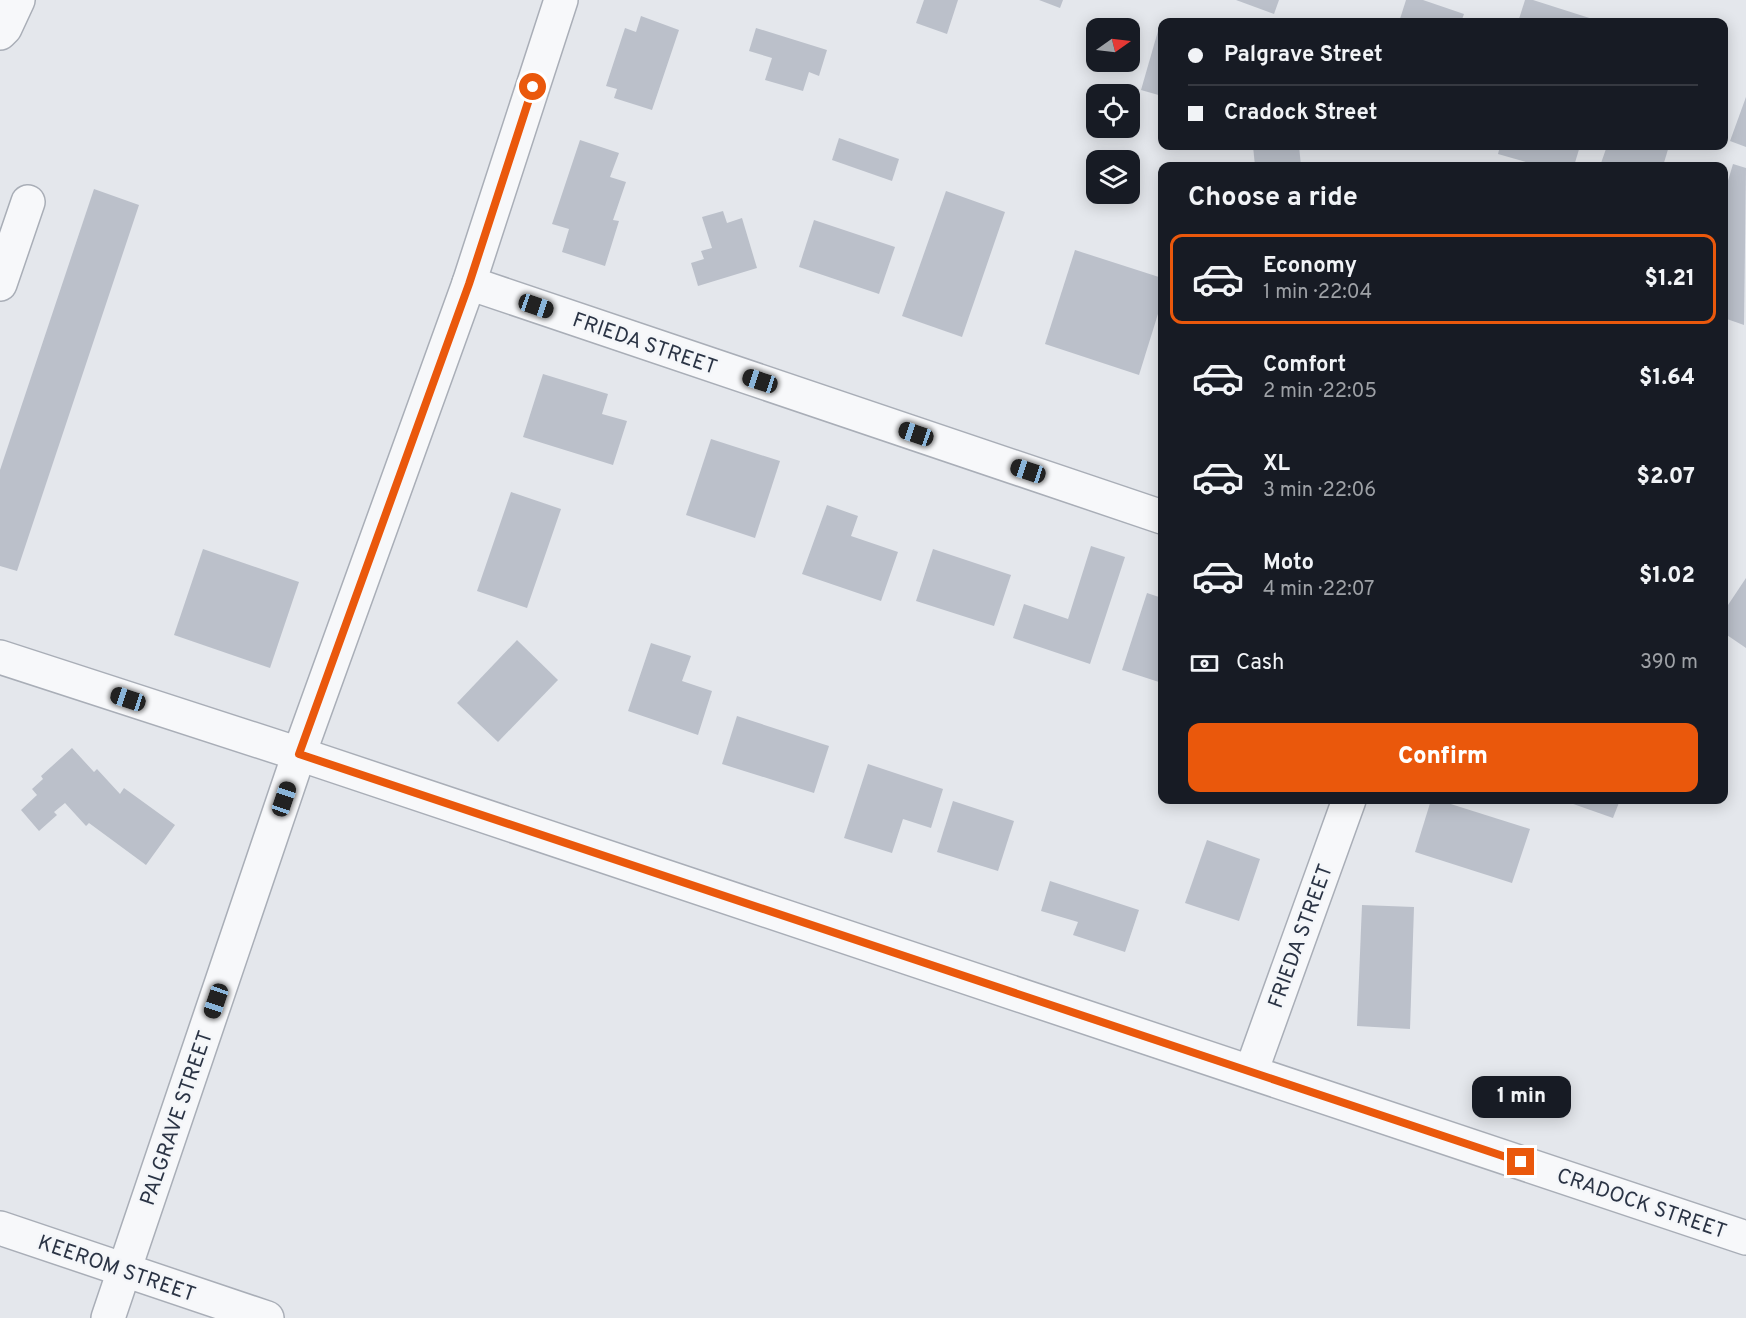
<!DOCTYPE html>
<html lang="en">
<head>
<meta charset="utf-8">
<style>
  :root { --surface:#171b24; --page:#242831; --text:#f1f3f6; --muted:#9ea1a6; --line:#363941; --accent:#ea580c }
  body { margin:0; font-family:Overpass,sans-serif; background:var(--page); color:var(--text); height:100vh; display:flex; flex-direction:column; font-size:22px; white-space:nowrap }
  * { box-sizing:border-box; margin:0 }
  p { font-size:20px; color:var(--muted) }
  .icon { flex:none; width:33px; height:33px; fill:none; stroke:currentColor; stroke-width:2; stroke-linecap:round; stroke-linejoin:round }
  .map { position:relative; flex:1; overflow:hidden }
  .sheet { position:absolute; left:1158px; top:162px; width:570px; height:642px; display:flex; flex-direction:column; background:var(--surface); border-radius:12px; box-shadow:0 3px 15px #0003 }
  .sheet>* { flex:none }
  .guide { position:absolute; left:1158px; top:18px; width:570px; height:132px; border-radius:12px; box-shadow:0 3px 15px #0003; display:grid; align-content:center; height:132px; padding:0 30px; background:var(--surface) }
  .needle { width:39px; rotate:76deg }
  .controls { position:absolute; left:1086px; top:18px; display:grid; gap:12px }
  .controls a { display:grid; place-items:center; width:54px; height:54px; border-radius:12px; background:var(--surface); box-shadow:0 3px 15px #0003; font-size:30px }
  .end { position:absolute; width:27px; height:27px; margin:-14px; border:8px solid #ea580c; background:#fff; box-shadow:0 0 0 3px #fff }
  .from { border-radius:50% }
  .bubble { position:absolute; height:42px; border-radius:12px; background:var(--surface); box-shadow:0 3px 15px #0003; font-size:20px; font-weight:800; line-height:42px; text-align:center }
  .car { position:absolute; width:18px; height:36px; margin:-18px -9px; border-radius:8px; box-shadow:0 0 4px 2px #0007; background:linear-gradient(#222 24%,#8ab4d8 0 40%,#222 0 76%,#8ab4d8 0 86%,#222 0) }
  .guide b { display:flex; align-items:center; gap:21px; height:57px; font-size:22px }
  .guide b+b { border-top:2px solid var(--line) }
  .guide i { width:15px; height:15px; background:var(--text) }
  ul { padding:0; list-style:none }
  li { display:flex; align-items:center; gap:18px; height:90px; margin:0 12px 9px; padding:0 18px; border:3px solid transparent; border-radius:12px }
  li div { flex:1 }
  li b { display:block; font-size:22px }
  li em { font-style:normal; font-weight:800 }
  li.active { border-color:var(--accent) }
  li>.icon { width:54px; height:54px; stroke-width:1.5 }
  h2 { padding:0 30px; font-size:27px; line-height:72px }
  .pay { display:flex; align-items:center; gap:15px; height:66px; padding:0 30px; font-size:22px }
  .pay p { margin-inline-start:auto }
  .primary-button { display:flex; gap:12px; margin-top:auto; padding:12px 30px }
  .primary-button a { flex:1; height:69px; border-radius:12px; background:var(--accent); color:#fff; font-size:24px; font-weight:800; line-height:69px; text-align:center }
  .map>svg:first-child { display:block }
  .building { fill:#bbc0ca }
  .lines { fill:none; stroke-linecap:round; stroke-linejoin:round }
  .minor-casing { stroke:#a9aeb7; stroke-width:36 }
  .minor { stroke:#f7f8fa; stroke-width:33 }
  .route { stroke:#ea580c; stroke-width:8 }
  .labels { text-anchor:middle; stroke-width:5; stroke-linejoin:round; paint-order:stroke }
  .street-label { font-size:21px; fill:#2b3445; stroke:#f4f6f9 }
</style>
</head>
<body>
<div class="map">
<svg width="1746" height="1318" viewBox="0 0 1746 1318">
  <rect width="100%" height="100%" fill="#e4e7ec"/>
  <g class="building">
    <polygon points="924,0 958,0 947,34 916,23"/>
    <polygon points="1039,0 1063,0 1060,8"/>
    <polygon points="1236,0 1279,0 1274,14"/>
    <polygon points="1406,0 1423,0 1464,14 1461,22 1399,22"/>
    <polygon points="1525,0 1533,0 1602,22 1518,22"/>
    <polygon points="641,16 679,30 652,110 614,98 617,89 606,86 625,28 636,32"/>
    <polygon points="756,28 827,50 819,76 809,72 803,91 765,80 772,58 749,51"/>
    <polygon points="1158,31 1162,32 1162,96 1141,90"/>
    <polygon points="1746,97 1746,147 1730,141"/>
    <polygon points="839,138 899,159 892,181 832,160"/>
    <polygon points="580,140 619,153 610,177 626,182 613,220 619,221 605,266 562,252 569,229 552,224"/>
    <polygon points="1253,146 1299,146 1301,166 1255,166"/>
    <polygon points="1500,146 1580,146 1574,166 1540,166 1498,154"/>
    <polygon points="1607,146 1669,146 1663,166 1600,166"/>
    <polygon points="1733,164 1746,168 1744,325 1724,318 1724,194"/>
    <polygon points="94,189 139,205 17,571 0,566 0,470"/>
    <polygon points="946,191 1005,212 962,337 902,316"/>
    <polygon points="723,211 727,223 742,218 757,268 698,286 691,263 704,259 701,251 712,248 702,217"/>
    <polygon points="814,220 895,247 879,294 799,267"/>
    <polygon points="1075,250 1162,278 1162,301 1139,375 1045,344"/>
    <polygon points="543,374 608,394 602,414 627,421 613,465 523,437"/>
    <polygon points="711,439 780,461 755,538 686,515"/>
    <polygon points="511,492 561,509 527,608 477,591"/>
    <polygon points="827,505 858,516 851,536 898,552 881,601 802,574"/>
    <polygon points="1091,546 1125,557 1090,664 1013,638 1024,604 1068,619"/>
    <polygon points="203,549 299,582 270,668 174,635"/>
    <polygon points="933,549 1011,575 994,626 916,601"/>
    <polygon points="1746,578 1746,648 1724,633 1724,611"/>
    <polygon points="1147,593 1162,598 1162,683 1122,670"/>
    <polygon points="517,640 558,680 498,742 457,703"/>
    <polygon points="651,643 691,656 682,681 712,691 698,735 628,711"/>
    <polygon points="737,716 829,746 814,793 722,764"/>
    <polygon points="72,748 94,772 97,769 120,794 124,788 175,825 146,865 89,823 86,826 65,803 54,812 57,815 39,831 21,810 37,795 32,789 43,779 41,776"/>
    <polygon points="868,764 943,789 931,828 903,819 892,853 844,838"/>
    <polygon points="1431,800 1438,800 1530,829 1512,883 1415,852"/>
    <polygon points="1562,800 1620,800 1613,818"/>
    <polygon points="953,801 1014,821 998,871 937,852"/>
    <polygon points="1207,840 1260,859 1239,921 1185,903"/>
    <polygon points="1050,881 1139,910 1125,952 1073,935 1078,922 1041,911"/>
    <polygon points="1362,905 1414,907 1410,1029 1357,1026"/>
  </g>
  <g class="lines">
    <g class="minor-casing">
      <g id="minor">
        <polyline points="0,33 5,28 18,0"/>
        <polyline points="469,283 1162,517"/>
        <polyline points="0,284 28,202"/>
        <polyline points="0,657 299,754 1746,1238"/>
        <polyline points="1251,1072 1349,800"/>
        <polyline points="0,1228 267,1318"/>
        <polyline points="108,1318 299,754 469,283 561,0"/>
      </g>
    </g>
    <use href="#minor" class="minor"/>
  </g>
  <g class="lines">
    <polyline class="route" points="533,87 469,284 299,754 1521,1162"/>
  </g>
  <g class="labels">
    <g class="street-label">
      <text transform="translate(645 343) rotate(19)" y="7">FRIEDA STREET</text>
      <text transform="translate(1300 936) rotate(-70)" y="7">FRIEDA STREET</text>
      <text transform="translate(176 1118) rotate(-71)" y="7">PALGRAVE STREET</text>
      <text transform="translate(1642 1203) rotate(19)" y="7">CRADOCK STREET</text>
      <text transform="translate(117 1268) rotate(19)" y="7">KEEROM STREET</text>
    </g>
  </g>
</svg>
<div class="controls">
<a><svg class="needle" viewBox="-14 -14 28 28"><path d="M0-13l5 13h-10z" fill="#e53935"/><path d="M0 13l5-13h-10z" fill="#9ea1a6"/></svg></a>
<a><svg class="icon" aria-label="locate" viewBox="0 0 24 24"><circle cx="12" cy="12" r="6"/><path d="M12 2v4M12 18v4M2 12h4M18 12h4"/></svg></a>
<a><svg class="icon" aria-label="layers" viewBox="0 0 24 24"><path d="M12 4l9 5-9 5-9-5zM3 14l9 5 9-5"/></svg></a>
</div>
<i class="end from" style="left:533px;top:87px"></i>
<i class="end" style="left:1521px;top:1162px"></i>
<div class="bubble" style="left:1472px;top:1076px;width:99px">1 min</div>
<i class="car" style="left:536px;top:306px;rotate:109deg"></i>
<i class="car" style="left:760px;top:381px;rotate:288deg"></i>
<i class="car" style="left:916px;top:434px;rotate:289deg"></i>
<i class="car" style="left:1028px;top:471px;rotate:288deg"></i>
<i class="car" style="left:128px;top:699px;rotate:288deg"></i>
<i class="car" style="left:284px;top:799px;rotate:19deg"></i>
<i class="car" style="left:216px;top:1001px;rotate:199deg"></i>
<div class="guide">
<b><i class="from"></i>Palgrave Street</b>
<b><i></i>Cradock Street</b>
</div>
<section class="sheet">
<h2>Choose a ride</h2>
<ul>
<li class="active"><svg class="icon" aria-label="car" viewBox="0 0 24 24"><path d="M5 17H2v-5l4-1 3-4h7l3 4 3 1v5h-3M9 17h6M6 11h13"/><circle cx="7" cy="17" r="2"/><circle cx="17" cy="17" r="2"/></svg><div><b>Economy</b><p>1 min · 22:04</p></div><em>$1.21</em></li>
<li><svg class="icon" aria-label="car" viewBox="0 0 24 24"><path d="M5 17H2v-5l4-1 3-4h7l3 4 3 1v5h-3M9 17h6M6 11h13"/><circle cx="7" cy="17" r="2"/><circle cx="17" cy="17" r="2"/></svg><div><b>Comfort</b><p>2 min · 22:05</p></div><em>$1.64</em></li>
<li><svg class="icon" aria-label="car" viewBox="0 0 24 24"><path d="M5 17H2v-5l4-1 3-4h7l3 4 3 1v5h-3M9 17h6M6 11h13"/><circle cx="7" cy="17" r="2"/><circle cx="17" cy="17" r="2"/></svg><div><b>XL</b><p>3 min · 22:06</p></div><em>$2.07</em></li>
<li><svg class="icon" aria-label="car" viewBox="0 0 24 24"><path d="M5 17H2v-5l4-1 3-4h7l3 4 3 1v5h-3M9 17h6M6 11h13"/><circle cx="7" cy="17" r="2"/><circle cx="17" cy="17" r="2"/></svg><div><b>Moto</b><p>4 min · 22:07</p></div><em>$1.02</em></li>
</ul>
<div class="pay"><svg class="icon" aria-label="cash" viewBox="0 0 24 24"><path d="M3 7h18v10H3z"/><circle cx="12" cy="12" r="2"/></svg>Cash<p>390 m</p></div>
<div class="primary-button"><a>Confirm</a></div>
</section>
</div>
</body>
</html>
